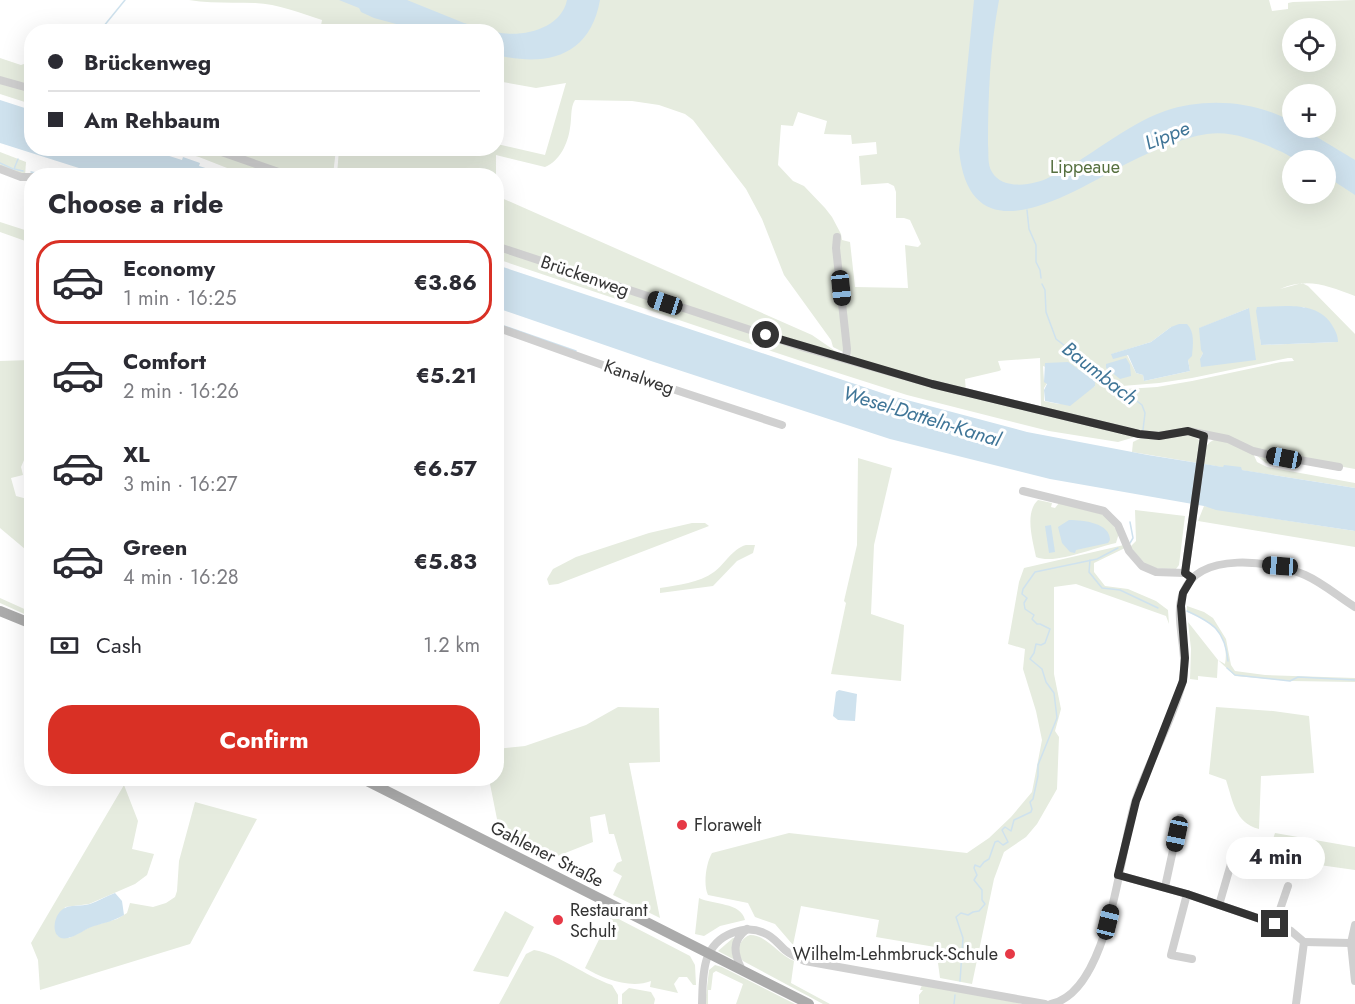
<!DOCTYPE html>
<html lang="en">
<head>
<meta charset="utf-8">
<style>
  :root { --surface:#fff; --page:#f2f2f3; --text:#2b2b33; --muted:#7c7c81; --line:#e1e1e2; --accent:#d93025 }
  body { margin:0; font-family:Jost,sans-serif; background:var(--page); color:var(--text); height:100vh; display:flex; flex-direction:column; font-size:22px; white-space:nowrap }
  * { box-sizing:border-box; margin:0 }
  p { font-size:20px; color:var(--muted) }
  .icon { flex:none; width:33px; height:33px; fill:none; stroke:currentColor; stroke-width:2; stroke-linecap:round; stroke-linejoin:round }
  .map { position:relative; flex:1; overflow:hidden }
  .details { position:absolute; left:24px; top:168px; width:480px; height:618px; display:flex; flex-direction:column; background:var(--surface); border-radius:24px; box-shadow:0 6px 24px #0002 }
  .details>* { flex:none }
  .hud { position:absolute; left:24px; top:24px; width:480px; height:132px; border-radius:24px; box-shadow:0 6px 24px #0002; display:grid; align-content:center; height:132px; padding:0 24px; background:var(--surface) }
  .controls { position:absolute; left:1282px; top:18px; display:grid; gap:12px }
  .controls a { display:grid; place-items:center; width:54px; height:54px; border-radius:50%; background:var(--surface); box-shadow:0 6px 24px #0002; font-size:30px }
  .end { position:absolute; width:27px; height:27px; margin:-14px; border:8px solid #333; background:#fff; box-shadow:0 0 0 3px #fff }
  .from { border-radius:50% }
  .bubble { position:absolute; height:42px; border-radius:21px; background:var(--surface); box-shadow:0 6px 24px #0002; font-size:20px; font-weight:700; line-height:42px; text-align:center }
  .car { position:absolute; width:18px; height:36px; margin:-18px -9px; border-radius:8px; box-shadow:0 0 4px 2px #0007; background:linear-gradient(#222 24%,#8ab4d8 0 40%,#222 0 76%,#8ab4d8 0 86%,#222 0) }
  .hud b { display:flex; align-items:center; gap:21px; height:57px; font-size:22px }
  .hud b+b { border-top:2px solid var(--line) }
  .hud i { width:15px; height:15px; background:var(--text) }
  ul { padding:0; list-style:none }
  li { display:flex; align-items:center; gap:18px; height:84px; margin:0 12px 9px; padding:0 12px; border:3px solid transparent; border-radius:24px }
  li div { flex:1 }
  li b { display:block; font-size:22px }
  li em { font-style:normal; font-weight:700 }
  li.current { border-color:var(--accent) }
  li>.icon { width:54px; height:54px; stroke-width:1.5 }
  h2 { padding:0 24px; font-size:27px; line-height:72px }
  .pay { display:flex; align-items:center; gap:15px; height:66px; padding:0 24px; font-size:22px }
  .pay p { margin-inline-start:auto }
  .primary-button { display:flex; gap:12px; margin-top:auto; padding:12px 24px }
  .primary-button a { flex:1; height:69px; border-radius:24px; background:var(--accent); color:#fff; font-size:24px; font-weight:700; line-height:69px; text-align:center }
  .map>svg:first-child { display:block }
  .green { fill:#e6ecdf; fill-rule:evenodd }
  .water { fill:#cfe2ee }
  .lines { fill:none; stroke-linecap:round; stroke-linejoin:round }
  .stream { stroke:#cfe2ee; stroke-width:1.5 }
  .minor { stroke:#d0d0d0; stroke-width:8 }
  .major { stroke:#ababab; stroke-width:10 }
  .route { stroke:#333; stroke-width:8 }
  .poi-dot { fill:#e63946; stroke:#fff; stroke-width:2 }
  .labels { text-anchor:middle; stroke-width:6; stroke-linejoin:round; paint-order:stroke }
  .park-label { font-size:18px; fill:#56703f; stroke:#fff }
  .street-label { font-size:18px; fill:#333; stroke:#fff }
  .poi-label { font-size:18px; fill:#333; stroke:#fff; text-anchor:start }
  .water-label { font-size:20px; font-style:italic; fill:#3f7597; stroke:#fff }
</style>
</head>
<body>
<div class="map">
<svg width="1355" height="1004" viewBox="0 0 1355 1004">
  <rect width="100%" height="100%" fill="#fff"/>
  <g class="green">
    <path d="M189,0H1269L1272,11L1288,9V3L1293,2L1355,0V296C1328,286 1308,277 1280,289L1302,283L1308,286L1355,334V469L1266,453L1225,436L1160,434L1041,409L1040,358L998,361L1001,370L999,371L965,379L966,391L853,358L849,352H843L833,347L831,340L784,275L762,219L746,189L693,120L685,114L659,105L632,101L575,100C570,108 572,118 570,128C568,143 560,161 545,167L496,155V175H337L339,149L496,148L497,144L545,155L566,83L536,88L497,81L496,32L320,31L322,20C300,13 278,4 255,3C232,2 211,4 189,0ZM1293,28H1326V62H1293ZM1293,94H1326V128H1293ZM798,112L827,121L824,134L851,135L852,144L876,142L877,154L859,156L861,185L888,183L894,186L896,192V218H904L910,220L921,244L918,247L905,245L908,288L855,287L850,242L842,240L841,234L832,217L825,208L804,186L793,181L778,165L781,125L793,126ZM1293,160H1326V194H1293ZM1257,307H1304L1337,342L1261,345ZM1249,308L1200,359L1203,353L1200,328ZM1171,327L1188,360L1190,371L1144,381L1143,375L1136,373L1127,355L1112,354L1151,342ZM1288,358H1292L1294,361L1281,362L1192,381L1157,387L1126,389L1122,386L1159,383L1192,378ZM1043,366L1095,386C1068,401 1081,409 1044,401V388L1047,383L1044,381Z"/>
    <polygon points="0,58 21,65 27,63 31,83 27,86 0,79"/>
    <polygon points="0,82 31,92 31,104 0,94"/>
    <polygon points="171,149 201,149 282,175 245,175 199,157"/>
    <polygon points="216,149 336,149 333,175 297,175"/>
    <polygon points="0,152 26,162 25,176 0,168"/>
    <polygon points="496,188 497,196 812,335 841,355 800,344 497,243"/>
    <polygon points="0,222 31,232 31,243 0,232"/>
    <polygon points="497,248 802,349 1135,437 1118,442 1049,431 907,395 807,363 497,259"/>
    <polygon points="31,360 31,444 21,467 23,475 11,478 16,496 31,500 31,540 25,549 0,528 0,361"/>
    <polygon points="1191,435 1199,440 1198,463 1132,452 1133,442 1141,438"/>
    <path d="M1217,439L1252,451L1257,462L1267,467L1355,483V488L1203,464C1205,452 1204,442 1217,439Z"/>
    <polygon points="1257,456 1297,461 1295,469 1266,463"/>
    <polygon points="858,458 892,468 874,545 871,614 904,625 901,681 831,674 846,603 844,601 857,545"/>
    <path d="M1038,500L1052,503L1051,507L1055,508L1059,503L1105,515L1119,533L1116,543C1095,547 1056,565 1036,557C1033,541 1024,513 1038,500Z"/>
    <polygon points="1204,506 1238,513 1355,531 1355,547 1198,521"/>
    <polygon points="1135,510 1185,516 1179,565 1176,569 1149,568 1130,547 1136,541"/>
    <polygon points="692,523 705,523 709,526 558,584 549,585 547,579 553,569 576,557 649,533"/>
    <path d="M746,545H755L753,553L737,561L713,586L660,593V588C678,585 699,583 714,572C725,564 732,549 746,545Z"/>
    <path d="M1124,545L1125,548L1094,563V572L1105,586L1128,589L1156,601L1168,610L1169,624L1166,616L1076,584L1054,587V674L1061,709L1055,731L1059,737L1057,789L1037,824L1026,837L1004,852L994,879L972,984L940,978L938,963L941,948L876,937L879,920L801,906L793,945L775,924L755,917L748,903L708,895C703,885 706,863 712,853L789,833L967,853L989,838L1011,817L1032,792L1042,740L1036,711L1023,669L1025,649L1008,644L1019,582L1024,568Z"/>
    <polygon points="0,598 31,612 31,617 0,603"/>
    <path d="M1187,606L1204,612L1213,618L1226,639L1231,665L1235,671L1265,675L1355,678V682L1290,681L1235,676L1218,660L1217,678L1198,676V680L1190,679L1191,649L1188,622L1218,660L1225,664C1230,636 1212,621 1187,612Z"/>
    <polygon points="618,707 659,708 660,762 629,763 660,918 613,895 622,876 613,871 617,863 622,861 614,834 609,834 605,814 590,817 593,842 545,861 501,839 489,779 496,778 497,749 525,746 586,725"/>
    <path d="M1216,707L1273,711L1309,716L1314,773L1261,776L1259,829C1235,823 1233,801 1226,780L1209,774Z"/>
    <polygon points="124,785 138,821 132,849 154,854 147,875 135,884 89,904 65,907 57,935 64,938 69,938 92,926 117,919 127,913 130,903 153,907 166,903 175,897 177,891 179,861 195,802 257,819 190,944 40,990 38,960 31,943"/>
    <polygon points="1275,833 1355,847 1355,870 1298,862 1269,851"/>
    <path d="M699,898C713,905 741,902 745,920L720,926L704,936L695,934Z"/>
    <polygon points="505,911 534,927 508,977 473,971"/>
    <path d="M611,915L690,956L695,965L696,985H693L687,977H679L674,984L678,993L650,987L651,981C631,989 603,979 585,968Z"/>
    <path d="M750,935C767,935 777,954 794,961L791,983L830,1004H823L743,961C735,952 739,939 750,935Z"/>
    <polygon points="733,938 735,938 733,959 718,951"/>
    <path d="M534,950C561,955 585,976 612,985L618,995V1004H499L526,954Z"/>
    <polygon points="715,965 722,967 795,1004 736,1004 743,984 716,971 713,973 711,990 708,990 708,1004 705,1004 709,970"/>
    <polygon points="922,985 1019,1003 1021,1004 919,1004 919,995 923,990 920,990"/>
    <polygon points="629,988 651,992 655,999 654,1004 622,1004 622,994"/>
  </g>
  <g class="water">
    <polygon points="339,0 407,0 464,23 496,32 422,31 374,18 361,12 359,8"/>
    <path d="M567,0H600C590,57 546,67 497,55L496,32C522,38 561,29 567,0Z"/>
    <path d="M974,0H999C990,48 988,96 988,145C989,154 987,164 992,172C1003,191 1035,185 1050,177C1090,158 1123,126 1165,111C1206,97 1255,101 1293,122V128H1302L1355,160V195L1326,176V160C1318,160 1306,163 1298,160C1293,159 1287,154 1282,152C1260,142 1233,130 1207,134C1181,138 1154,150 1130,162C1074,190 970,263 959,150Z"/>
    <polygon points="0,100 31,110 32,148 147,149 182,160 183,157 200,163 199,166 228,175 101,175 0,143"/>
    <polygon points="497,265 888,395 1027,432 1148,455 1223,467 1224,465 1241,467 1242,470 1355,488 1355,531 1216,510 1204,506 1050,479 890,439 651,361 497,308"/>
    <path d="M1257,307C1282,307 1317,300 1332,325C1335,330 1338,335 1338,342L1261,345L1256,311Z"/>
    <polygon points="1249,308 1256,360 1201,367 1200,359 1203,353 1201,350 1199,328"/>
    <path d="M1179,324H1187C1195,332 1193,345 1192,356L1188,360L1190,371L1144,381L1143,375L1136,373L1128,355L1113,359L1111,354L1151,342L1171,327Z"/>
    <polygon points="1126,358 1130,365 1131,376 1120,379 1106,368 1106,364"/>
    <polygon points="1068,362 1095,381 1095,386 1070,406 1045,401 1044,390 1047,384 1044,382 1045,363"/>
    <path d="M1069,520C1084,520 1110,523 1110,540L1108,543L1076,550L1075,553L1070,552L1062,543L1058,527Z"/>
    <polygon points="1051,525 1055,552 1049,553 1045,526"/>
    <polygon points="839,690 857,694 855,721 838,720 833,716 836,692"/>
    <path d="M115,893L122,901L124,915C114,921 104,923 94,926C85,929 77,936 68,938C50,942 52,916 63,909C70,904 81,907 90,904C98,901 107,896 115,893Z"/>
  </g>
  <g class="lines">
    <g class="stream">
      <polyline points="99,32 125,0"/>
      <polyline points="18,159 14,169 23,171"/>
      <polyline points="0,163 13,169"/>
      <polyline points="31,172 53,176"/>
      <polyline points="1027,210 1029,229 1036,245 1036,262 1040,270 1041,278"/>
      <polyline points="1042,284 1045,290 1046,312 1056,339 1142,405 1145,413 1143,430"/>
      <polyline points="504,326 576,351"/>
      <polyline points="1130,543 1133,538 1130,522"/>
      <polyline points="1090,560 1089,572 1102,588 1120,590 1158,608"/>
      <path d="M1187,611C1213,623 1225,630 1228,661"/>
      <polyline points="1227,668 1235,675 1290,681 1298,677 1355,680"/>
      <polyline points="960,981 963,938 956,917 961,913 968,915 973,912 979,911 985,904 982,900 982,890 974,880 977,875 974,868 975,865 980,867 984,862 989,859 995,842 998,841 1003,845 1008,842 1002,830 1005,827 1011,831 1014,820 1031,812 1032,809 1030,802 1033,799 1038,776 1038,765 1057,718 1054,693 1046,682 1042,669 1030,659 1034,653 1036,644 1041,645 1045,643 1050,629 1040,624 1037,624 1032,619 1034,615 1025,609 1024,603 1027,598 1022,594 1023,589 1035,572 1097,559 1118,548"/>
      <polyline points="954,1004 955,995"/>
    </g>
    <g class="minor">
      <polyline points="0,80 32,89"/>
      <polyline points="210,148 290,176"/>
      <polyline points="0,169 21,177 32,177"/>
      <polyline points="837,237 836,248 847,349 846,359"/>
      <polyline points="496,246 805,348 932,384 1139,434 1159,436 1188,431 1228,439 1253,451 1266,454 1339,467"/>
      <polyline points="496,327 639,378 782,425"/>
      <polyline points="1023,491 1104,511 1118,525 1129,551 1142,566 1156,572 1185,573 1192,578"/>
      <polyline points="1185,573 1204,436"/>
      <polyline points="1118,875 1187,894 1275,924 1291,931 1304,942 1296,1004"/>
      <polyline points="1165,887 1180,818"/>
      <polyline points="1187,894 1171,955 1192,959"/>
      <polyline points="1219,905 1235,850"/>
      <polyline points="1275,924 1288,886"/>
      <polyline points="1304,942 1351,943 1355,925"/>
      <polyline points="1351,943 1355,981"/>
      <path d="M742,970C734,954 731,941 747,929"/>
      <path d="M702,1004C703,976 701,945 732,933C742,929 754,928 764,933C773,936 778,944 785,950C791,955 798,958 805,961L1045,1004"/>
      <path d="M1051,1004C1110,992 1120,850 1135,802C1148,762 1171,725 1182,684C1190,654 1173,619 1183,593C1199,550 1272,561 1305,575C1323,583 1339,597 1355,607"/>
    </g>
    <g class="major">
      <polyline points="0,611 32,624"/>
      <polyline points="361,778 809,1004"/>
    </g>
  </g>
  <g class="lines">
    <polyline class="route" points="766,335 932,384 1139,434 1159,436 1188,431 1204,436 1185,573 1192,578 1183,593 1181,606 1185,658 1183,681 1136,801 1118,875 1187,894 1275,924"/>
  </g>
  <g class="poi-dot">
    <circle cx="682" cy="825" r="6"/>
    <circle cx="558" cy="920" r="6"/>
    <circle cx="1010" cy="954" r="6"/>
  </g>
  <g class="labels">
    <g class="park-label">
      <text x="1085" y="173">Lippeaue</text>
    </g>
    <g class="street-label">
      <text transform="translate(585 276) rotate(19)" y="6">Brückenweg</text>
      <text transform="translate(639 377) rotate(19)" y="6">Kanalweg</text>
      <text transform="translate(547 854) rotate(27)" y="6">Gahlener Straße</text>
    </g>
    <g class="poi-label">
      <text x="694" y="831">Florawelt</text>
      <text x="570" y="916">Restaurant<tspan x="570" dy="21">Schult</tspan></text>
      <text x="998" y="960" text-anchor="end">Wilhelm-Lehmbruck-Schule</text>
    </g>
    <g class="water-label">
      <text transform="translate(1167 135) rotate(-22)" y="7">Lippe</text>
      <text transform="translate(1100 373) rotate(38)" y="7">Baumbach</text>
      <text transform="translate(922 416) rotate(17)" y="7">Wesel-Datteln-Kanal</text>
    </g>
  </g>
</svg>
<div class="controls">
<a><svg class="icon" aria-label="locate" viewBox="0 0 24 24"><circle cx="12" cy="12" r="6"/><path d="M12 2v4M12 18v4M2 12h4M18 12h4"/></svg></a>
<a>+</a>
<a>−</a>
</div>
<i class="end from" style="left:766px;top:335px"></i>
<i class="end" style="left:1275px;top:924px"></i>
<div class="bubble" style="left:1226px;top:837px;width:99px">4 min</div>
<i class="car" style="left:841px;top:288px;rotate:174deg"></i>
<i class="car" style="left:665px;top:303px;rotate:288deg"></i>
<i class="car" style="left:1284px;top:458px;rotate:281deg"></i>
<i class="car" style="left:1280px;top:566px;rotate:274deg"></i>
<i class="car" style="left:1177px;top:834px;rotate:192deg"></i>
<i class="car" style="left:1108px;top:922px;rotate:14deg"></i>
<div class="hud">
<b><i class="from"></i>Brückenweg</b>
<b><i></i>Am Rehbaum</b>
</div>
<section class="details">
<h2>Choose a ride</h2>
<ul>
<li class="current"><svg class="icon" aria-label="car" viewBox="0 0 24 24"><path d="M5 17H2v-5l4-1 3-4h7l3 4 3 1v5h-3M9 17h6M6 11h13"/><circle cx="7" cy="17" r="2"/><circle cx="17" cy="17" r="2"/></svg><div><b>Economy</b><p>1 min · 16:25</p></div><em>€3.86</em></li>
<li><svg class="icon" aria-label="car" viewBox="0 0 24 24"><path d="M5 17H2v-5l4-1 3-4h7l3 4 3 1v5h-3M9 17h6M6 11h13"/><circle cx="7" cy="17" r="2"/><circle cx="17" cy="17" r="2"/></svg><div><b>Comfort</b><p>2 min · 16:26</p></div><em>€5.21</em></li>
<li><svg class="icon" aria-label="car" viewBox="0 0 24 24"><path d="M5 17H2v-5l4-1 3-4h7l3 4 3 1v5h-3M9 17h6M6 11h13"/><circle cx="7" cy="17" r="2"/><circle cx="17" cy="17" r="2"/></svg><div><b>XL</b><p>3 min · 16:27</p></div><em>€6.57</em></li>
<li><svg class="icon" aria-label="car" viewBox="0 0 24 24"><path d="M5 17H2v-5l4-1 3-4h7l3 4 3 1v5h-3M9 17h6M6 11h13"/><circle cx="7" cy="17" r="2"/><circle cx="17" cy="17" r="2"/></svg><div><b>Green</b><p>4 min · 16:28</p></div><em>€5.83</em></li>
</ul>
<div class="pay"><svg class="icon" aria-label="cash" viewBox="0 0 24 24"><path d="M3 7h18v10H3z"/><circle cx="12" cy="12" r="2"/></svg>Cash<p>1.2 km</p></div>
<div class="primary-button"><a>Confirm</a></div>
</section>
</div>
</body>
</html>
